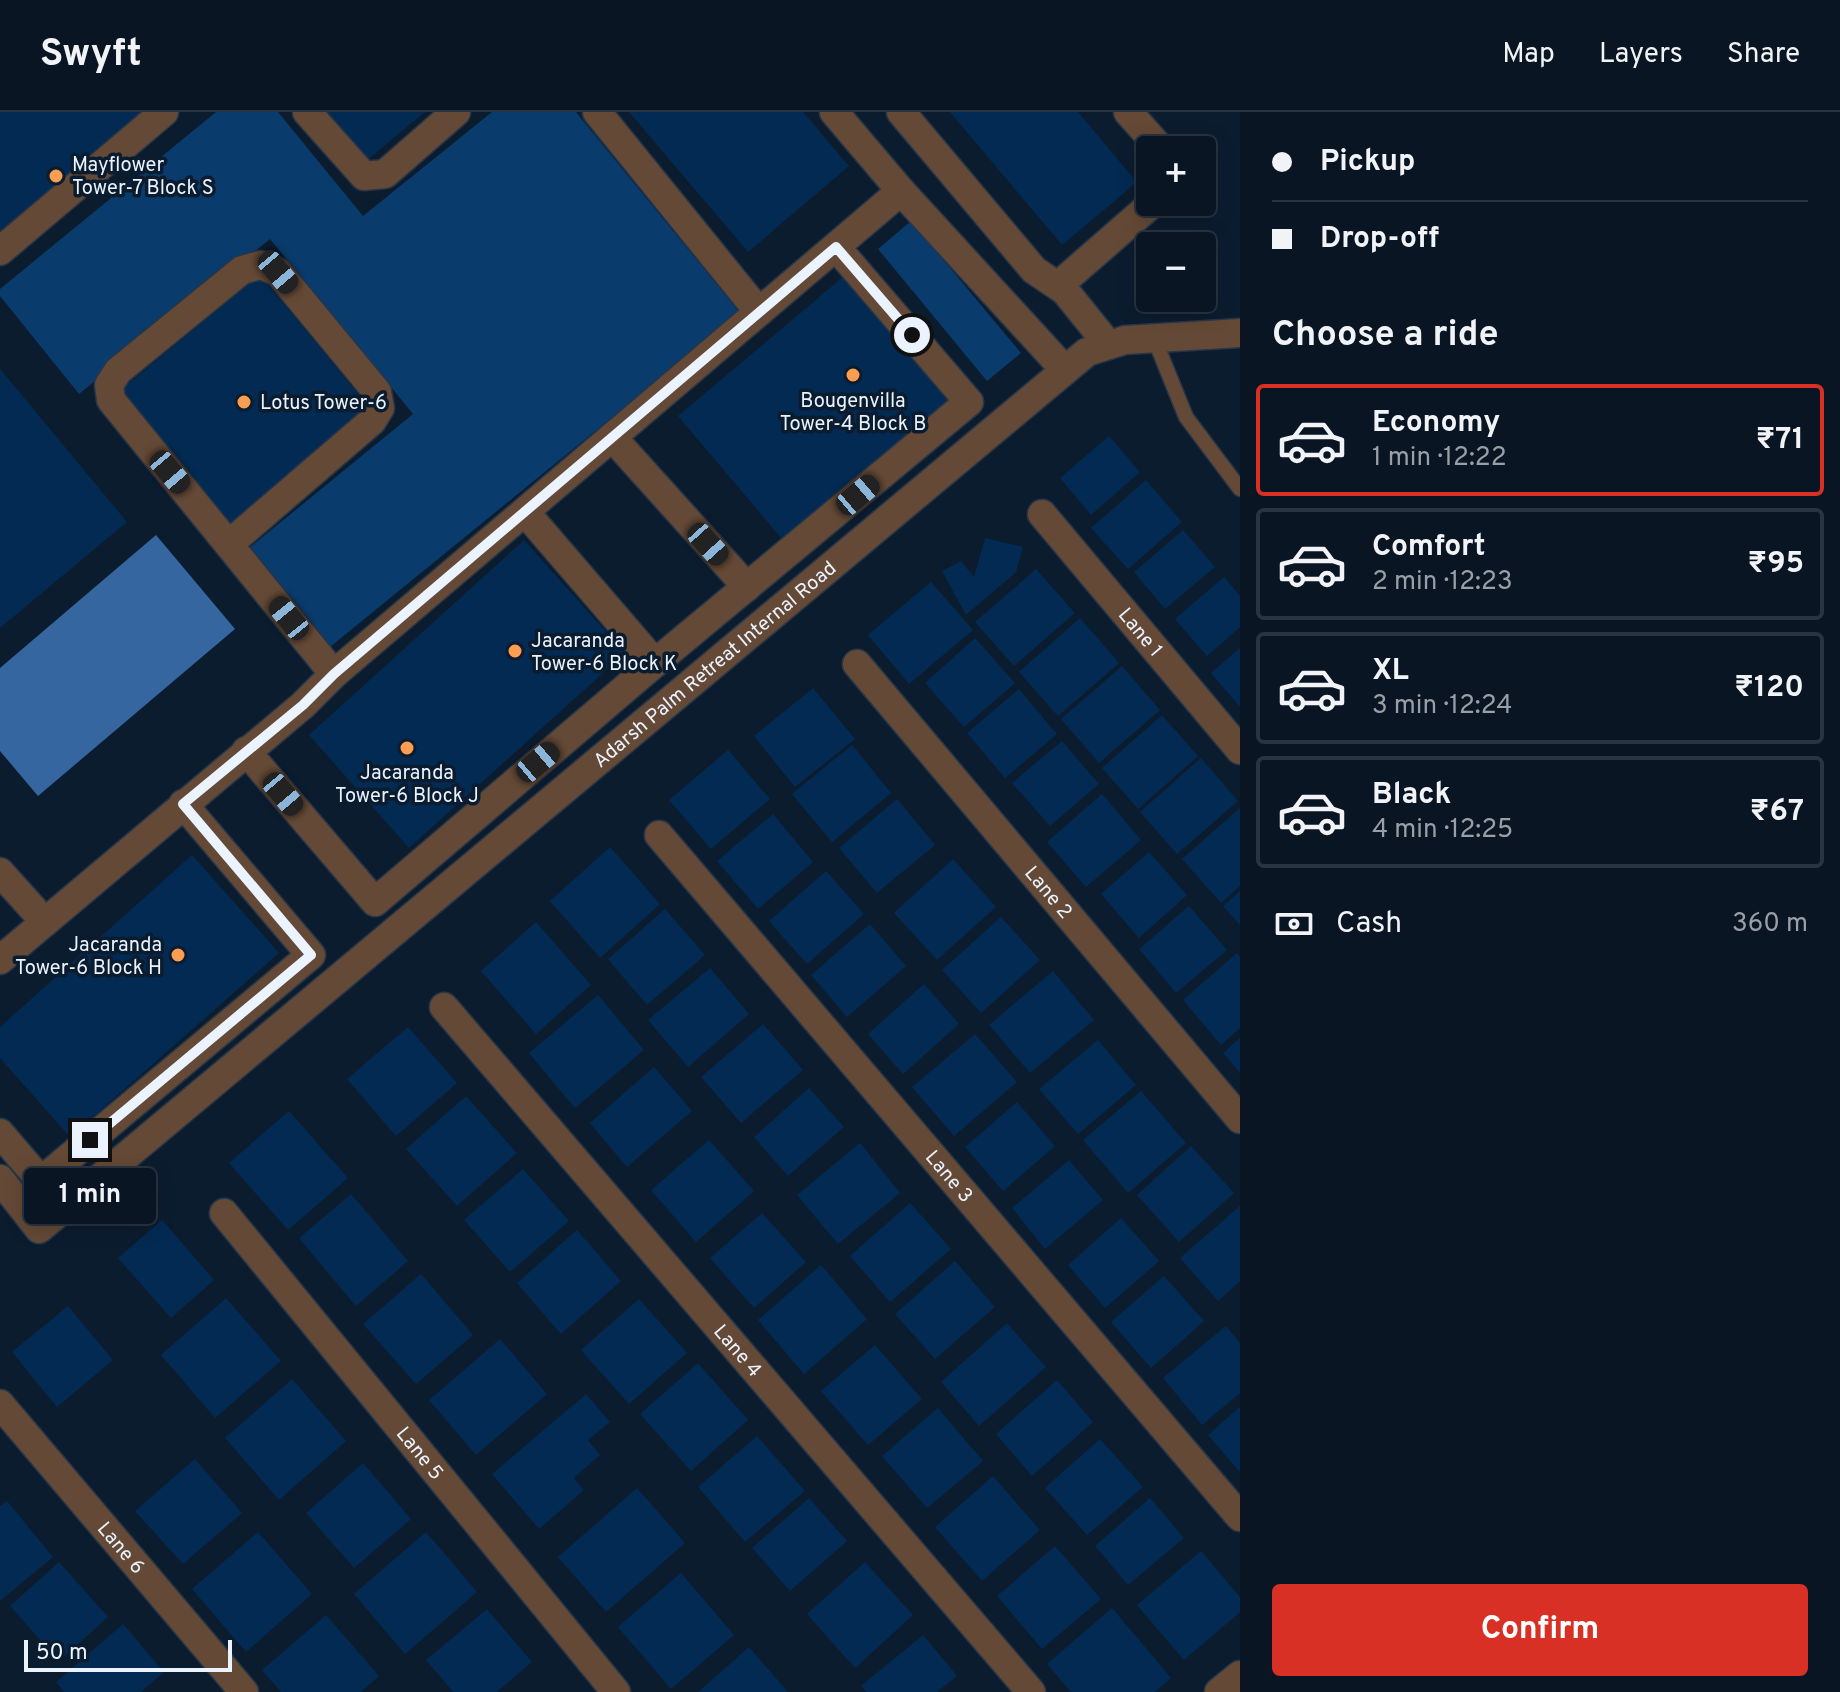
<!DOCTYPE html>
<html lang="en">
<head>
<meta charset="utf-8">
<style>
  :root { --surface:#091523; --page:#121e2b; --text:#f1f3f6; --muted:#999fa6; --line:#293441; --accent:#d93025 }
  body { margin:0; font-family:Overpass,sans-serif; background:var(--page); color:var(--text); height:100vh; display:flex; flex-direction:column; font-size:30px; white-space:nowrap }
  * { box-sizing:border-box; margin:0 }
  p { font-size:26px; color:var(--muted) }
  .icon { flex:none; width:44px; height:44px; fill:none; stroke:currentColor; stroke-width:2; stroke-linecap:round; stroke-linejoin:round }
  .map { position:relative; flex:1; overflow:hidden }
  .side { display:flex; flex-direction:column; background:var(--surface); width:600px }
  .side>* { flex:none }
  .top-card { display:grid; align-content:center; height:176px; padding:0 32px; background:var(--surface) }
  .tools { position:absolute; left:1136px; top:24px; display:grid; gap:16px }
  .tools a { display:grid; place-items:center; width:80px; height:80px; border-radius:8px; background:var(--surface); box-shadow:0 4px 20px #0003,0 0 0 2px var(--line); font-size:40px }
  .scale { position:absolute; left:24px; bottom:20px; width:208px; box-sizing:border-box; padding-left:8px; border:4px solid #eaf3fe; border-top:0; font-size:22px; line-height:28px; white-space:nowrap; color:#eaf3fe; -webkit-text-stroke:6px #0c1c2f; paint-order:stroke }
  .end { position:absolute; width:36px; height:36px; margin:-18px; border:10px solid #eaf3fe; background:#111; box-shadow:0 0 0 4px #111 }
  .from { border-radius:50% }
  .bubble { position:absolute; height:56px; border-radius:8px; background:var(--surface); box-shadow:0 4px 20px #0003,0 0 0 2px var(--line); font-size:26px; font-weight:700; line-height:56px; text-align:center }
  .car { position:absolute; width:24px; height:48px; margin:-24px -12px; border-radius:10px; box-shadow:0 0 6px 2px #0007; background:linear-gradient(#222 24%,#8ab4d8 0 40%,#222 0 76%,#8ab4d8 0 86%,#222 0) }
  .top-card b { display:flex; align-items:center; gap:28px; height:76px; font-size:30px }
  .top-card b+b { border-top:2px solid var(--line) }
  .top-card i { width:20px; height:20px; background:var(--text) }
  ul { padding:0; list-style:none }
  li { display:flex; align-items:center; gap:24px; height:112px; margin:0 16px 12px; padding:0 16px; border:4px solid var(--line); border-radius:8px }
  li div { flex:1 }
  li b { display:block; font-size:30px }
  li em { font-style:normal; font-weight:700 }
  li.current { border-color:var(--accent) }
  li>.icon { width:72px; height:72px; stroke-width:1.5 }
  h2 { padding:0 32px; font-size:36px; line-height:96px }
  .pay { display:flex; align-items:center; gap:20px; height:88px; padding:0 32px; font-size:30px }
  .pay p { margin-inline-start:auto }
  .cta { display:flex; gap:16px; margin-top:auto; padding:16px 32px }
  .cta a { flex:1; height:92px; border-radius:8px; background:var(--accent); color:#fff; font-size:32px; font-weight:700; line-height:92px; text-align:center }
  header { display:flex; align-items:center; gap:48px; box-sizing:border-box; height:112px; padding:0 40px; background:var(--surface); border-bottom:2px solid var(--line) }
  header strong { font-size:38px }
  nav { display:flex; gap:44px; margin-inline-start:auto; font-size:28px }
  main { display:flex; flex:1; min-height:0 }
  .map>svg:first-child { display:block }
  .green { fill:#093b6d }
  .water { fill:#35669f }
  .building { fill:#032a52 }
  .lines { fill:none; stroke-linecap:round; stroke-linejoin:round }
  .service-casing { stroke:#273648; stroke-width:17 }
  .minor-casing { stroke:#273648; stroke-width:31 }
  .service { stroke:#644936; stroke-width:14 }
  .minor { stroke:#644936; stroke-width:28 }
  .route { stroke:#eaf3fe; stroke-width:10 }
  .poi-dot { fill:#fb9e51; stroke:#0c1c2f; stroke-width:3 }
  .labels { text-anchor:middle; stroke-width:7; stroke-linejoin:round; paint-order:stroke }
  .poi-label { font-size:20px; fill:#eaf3fe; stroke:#0c1c2f; text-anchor:start }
  .street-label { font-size:20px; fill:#eaf3fe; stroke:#0c1c2f }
</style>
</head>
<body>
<header>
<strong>Swyft</strong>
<nav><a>Map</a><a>Layers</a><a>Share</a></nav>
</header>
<main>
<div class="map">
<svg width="1240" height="1580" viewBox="0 0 1240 1580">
  <rect width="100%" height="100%" fill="#0c1c2f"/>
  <g class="green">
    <polygon points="216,0 278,0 363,104 492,0 576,0 740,201 330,535 249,436 413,302 270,127 79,282 0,184 0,177"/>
    <polygon points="911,109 1021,241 987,269 878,137"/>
  </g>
  <polygon class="water" points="156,423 235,517 38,684 0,639 0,556"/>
  <g class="building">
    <polygon points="0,0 156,0 0,138"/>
    <polygon points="326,0 425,0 366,49"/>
    <polygon points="629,0 803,0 849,54 748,140"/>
    <polygon points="950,0 1078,0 1137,70 1062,133"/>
    <polygon points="849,160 953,285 782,427 678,304"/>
    <polygon points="260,163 372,299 228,417 117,281"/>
    <polygon points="0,257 127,410 0,516"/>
    <polygon points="1109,324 1140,360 1091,403 1060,366"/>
    <polygon points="1146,368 1182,410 1128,457 1091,416"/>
    <polygon points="1183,418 1215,455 1165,497 1134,460"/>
    <polygon points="985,426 1023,435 1016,460 966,503 942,459 961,449 974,465"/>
    <polygon points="524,428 625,541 409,736 309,623"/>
    <polygon points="1036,457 1075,501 1014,554 975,510"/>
    <polygon points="1224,465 1240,484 1240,515 1207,544 1175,507"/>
    <polygon points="931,470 973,518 909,572 868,523"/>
    <polygon points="1080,506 1119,551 1058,604 1019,560"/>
    <polygon points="975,526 1015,571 964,615 925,571"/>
    <polygon points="1240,536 1240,595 1211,561"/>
    <polygon points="1122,554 1160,598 1099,651 1061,607"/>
    <polygon points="813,576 855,627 795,675 754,624"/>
    <polygon points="1019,577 1057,622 1005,666 967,621"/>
    <polygon points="1162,603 1198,644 1138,697 1102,656"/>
    <polygon points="1062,629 1099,672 1050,714 1012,671"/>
    <polygon points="852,633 891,681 832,730 792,682"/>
    <polygon points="728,638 770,687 711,737 669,688"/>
    <polygon points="1201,646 1238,689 1177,742 1140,700"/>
    <polygon points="1102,682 1141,728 1086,775 1047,730"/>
    <polygon points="897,687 935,733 877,781 839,736"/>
    <polygon points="1240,696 1240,774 1221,791 1182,747"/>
    <polygon points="773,702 813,750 758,797 717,749"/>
    <polygon points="610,735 660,792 600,846 550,789"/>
    <polygon points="1149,740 1187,783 1139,826 1101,782"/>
    <polygon points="192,743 279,841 70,1025 0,946 0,915"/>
    <polygon points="953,747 996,795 937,848 894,801"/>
    <polygon points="826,759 864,802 807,852 769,809"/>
    <polygon points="1240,779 1240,813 1223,794"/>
    <polygon points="1189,794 1227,838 1176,881 1139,837"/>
    <polygon points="665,797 705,843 647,893 608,847"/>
    <polygon points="1001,805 1040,848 981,901 942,858"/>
    <polygon points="536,810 591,873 536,922 481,859"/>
    <polygon points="870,812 906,854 847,905 811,863"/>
    <polygon points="1237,841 1240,845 1240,916 1221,933 1183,888"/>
    <polygon points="710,856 749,902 688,955 648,908"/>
    <polygon points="1053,859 1094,908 1030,961 989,913"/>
    <polygon points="924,872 959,912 903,962 868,922"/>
    <polygon points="598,883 644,938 575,996 529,941"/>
    <polygon points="763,912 803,958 741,1011 701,965"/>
    <polygon points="408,915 457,971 396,1024 347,967"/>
    <polygon points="975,922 1017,970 954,1024 912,975"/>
    <polygon points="1240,926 1240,961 1223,941"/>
    <polygon points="1098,928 1136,973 1078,1022 1039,977"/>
    <polygon points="654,955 692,999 627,1055 590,1011"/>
    <polygon points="809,976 844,1015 788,1064 754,1025"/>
    <polygon points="1141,979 1186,1031 1128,1081 1083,1028"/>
    <polygon points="466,984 517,1041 457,1094 406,1037"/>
    <polygon points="1017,990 1055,1034 1003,1079 965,1035"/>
    <polygon points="289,999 348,1066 288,1118 229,1051"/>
    <polygon points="709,1028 754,1079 696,1130 651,1078"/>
    <polygon points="860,1031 900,1081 838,1132 797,1083"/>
    <polygon points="1191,1034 1234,1081 1179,1130 1137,1083"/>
    <polygon points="1069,1048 1103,1088 1045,1137 1012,1096"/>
    <polygon points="523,1057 569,1109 510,1160 464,1108"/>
    <polygon points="351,1082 408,1149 356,1194 299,1126"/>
    <polygon points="910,1091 951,1137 890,1190 850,1144"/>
    <polygon points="1240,1094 1240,1169 1218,1189 1180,1146"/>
    <polygon points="762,1101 806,1150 754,1196 710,1146"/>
    <polygon points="1121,1106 1159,1149 1105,1196 1068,1153"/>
    <polygon points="162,1108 214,1168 171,1206 118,1146"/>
    <polygon points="577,1118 621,1169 561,1222 517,1171"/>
    <polygon points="955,1149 995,1195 935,1247 895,1202"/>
    <polygon points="821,1153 867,1207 804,1262 758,1208"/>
    <polygon points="421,1162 473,1223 416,1272 363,1212"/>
    <polygon points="1164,1164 1204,1209 1151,1256 1111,1210"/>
    <polygon points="226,1186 281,1249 215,1306 161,1243"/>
    <polygon points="639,1187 687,1241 629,1292 581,1238"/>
    <polygon points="68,1194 113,1248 57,1295 12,1240"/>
    <polygon points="1007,1211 1046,1255 979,1314 941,1270"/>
    <polygon points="1226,1214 1240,1231 1240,1281 1202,1313 1163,1266"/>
    <polygon points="500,1227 547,1282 476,1343 429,1288"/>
    <polygon points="875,1233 922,1287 868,1333 821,1279"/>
    <polygon points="698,1251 748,1308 691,1359 640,1302"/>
    <polygon points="292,1267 346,1329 279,1388 225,1326"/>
    <polygon points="1057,1268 1093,1310 1032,1364 996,1322"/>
    <polygon points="586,1282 610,1310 588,1328 600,1343 574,1366 584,1378 539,1417 492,1362"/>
    <polygon points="1240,1295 1240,1360 1208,1323"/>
    <polygon points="938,1296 983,1349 927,1396 882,1344"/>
    <polygon points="757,1324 805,1379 745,1430 698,1375"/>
    <polygon points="1100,1327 1143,1375 1087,1423 1045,1376"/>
    <polygon points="195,1347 242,1401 183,1452 135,1399"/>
    <polygon points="363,1351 411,1407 354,1456 306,1401"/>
    <polygon points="993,1364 1040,1418 982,1469 935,1415"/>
    <polygon points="637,1376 685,1431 606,1500 558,1445"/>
    <polygon points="809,1386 847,1429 790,1479 752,1436"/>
    <polygon points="1150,1386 1184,1426 1128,1473 1095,1434"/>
    <polygon points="7,1389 53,1445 0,1489 0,1394"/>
    <polygon points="258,1420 312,1482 246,1540 192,1477"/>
    <polygon points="426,1420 477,1480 405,1542 354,1482"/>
    <polygon points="1055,1434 1101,1487 1042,1537 997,1484"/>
    <polygon points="1201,1439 1240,1485 1240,1500 1184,1548 1137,1493"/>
    <polygon points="59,1450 108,1505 59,1549 10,1494"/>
    <polygon points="865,1450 913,1503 855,1556 807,1502"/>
    <polygon points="681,1461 734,1523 671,1577 618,1515"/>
    <polygon points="1112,1496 1171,1566 1155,1580 1071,1580 1047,1552"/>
    <polygon points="487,1497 532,1550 497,1580 453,1580 426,1548"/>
    <polygon points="326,1503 379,1564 361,1580 281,1580 262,1558"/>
    <polygon points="123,1512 164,1560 141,1580 64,1580 56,1570"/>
    <polygon points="923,1523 957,1564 937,1580 866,1580 861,1574"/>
    <polygon points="749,1535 788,1580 698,1580"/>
  </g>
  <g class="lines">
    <g class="service-casing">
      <polyline id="service" points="1154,226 1186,305 1240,377"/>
    </g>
    <g class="minor-casing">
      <g id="minor">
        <polyline points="307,0 364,64 385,62 456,0"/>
        <polyline points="597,0 759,200"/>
        <polyline points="834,0 901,79 1065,258"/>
        <polyline points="901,0 1034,158 1065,179 1107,231"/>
        <polyline points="1128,0 1162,38"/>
        <polyline points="0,139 164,0"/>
        <polyline points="1065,179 1064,172 1068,165 1154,90"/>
        <polyline points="612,325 747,475"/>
        <polyline points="525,400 655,551"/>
        <path id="s1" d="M1042,402L1240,638"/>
        <polyline points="229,432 372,309 380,296 377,280 278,160 261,153 242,158 118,259 109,273 111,288 334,562"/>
        <path id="s2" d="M857,552L1240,1007"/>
        <polyline points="246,639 375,790 655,551 969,290 836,135"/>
        <path id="s3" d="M659,723L1240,1405"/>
        <polyline points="0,760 45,810"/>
        <polyline points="0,848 303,593 334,562 901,79"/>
        <path id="s4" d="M444,895L1031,1580"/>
        <polyline points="0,1021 41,1069 311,843 183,692"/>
        <path id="s5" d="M0,1067L39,1117L1087,240L1125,228L1240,221"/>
        <path id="s6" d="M224,1101L616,1580"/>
        <path id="s7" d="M0,1292L244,1580"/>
        <polyline points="1219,1580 1240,1563"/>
      </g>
    </g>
    <use href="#service" class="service"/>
    <use href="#minor" class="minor"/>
  </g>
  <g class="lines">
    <polyline class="route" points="90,1028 311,843 183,692 303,593 334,562 836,135 912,223"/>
  </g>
  <g class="poi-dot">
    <circle cx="56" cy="64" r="8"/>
    <circle cx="853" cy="263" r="8"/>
    <circle cx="244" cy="290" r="8"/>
    <circle cx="515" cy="539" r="8"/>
    <circle cx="407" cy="636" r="8"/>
    <circle cx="178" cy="843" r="8"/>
  </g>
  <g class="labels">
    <g class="poi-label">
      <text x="72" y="59">Mayflower<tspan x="72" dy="23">Tower-7 Block S</tspan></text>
      <text x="853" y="295" text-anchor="middle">Bougenvilla<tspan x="853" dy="23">Tower-4 Block B</tspan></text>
      <text x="260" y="297">Lotus Tower-6</text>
      <text x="531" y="535">Jacaranda<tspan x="531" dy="23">Tower-6 Block K</tspan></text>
      <text x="407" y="667" text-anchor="middle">Jacaranda<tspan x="407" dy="23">Tower-6 Block J</tspan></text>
      <text x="162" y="839" text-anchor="end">Jacaranda<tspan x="162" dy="23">Tower-6 Block H</tspan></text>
    </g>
    <g class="street-label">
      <text dy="7" stroke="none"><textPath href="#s1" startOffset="154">Lane 1</textPath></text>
      <text dy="7" stroke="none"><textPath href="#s5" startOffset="944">Adarsh Palm Retreat Internal Road</textPath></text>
      <text dy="7" stroke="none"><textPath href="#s2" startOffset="298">Lane 2</textPath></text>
      <text dy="7" stroke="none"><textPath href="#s3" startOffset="448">Lane 3</textPath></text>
      <text dy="7" stroke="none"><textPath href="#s4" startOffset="452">Lane 4</textPath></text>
      <text dy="7" stroke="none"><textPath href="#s6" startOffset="310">Lane 5</textPath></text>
      <text dy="7" stroke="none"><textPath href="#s7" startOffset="188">Lane 6</textPath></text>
    </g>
  </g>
</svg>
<div class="tools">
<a>+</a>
<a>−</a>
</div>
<div class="scale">50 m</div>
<i class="end from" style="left:912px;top:223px"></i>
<i class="end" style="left:90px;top:1028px"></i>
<div class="bubble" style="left:24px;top:1056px;width:132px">1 min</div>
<i class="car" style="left:278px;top:160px;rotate:140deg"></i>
<i class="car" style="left:170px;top:360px;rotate:140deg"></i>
<i class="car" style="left:858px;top:383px;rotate:50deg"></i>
<i class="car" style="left:708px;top:432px;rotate:138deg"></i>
<i class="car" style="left:289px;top:506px;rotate:321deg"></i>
<i class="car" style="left:538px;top:650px;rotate:50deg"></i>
<i class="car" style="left:283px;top:682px;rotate:140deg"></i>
</div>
<section class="side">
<div class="top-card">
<b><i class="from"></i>Pickup</b>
<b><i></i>Drop-off</b>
</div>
<h2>Choose a ride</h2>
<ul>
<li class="current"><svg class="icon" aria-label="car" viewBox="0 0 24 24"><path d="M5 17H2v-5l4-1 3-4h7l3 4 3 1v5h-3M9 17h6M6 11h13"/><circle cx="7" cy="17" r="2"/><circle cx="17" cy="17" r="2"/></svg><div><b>Economy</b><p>1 min · 12:22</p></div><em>₹71</em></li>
<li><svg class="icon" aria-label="car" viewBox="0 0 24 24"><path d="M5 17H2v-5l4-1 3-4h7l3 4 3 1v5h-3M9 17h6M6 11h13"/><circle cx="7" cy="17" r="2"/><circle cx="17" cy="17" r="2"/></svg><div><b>Comfort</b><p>2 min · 12:23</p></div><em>₹95</em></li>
<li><svg class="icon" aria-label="car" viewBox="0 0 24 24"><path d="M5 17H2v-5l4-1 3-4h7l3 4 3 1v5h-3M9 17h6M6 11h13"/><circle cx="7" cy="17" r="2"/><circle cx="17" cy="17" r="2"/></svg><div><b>XL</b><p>3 min · 12:24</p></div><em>₹120</em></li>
<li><svg class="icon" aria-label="car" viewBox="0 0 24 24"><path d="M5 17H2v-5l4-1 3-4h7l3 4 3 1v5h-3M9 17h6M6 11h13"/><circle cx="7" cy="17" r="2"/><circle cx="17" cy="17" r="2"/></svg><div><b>Black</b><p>4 min · 12:25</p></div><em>₹67</em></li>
</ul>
<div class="pay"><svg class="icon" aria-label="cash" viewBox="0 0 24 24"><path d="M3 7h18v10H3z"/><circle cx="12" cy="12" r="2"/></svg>Cash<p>360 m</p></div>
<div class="cta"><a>Confirm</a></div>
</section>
</main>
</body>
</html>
